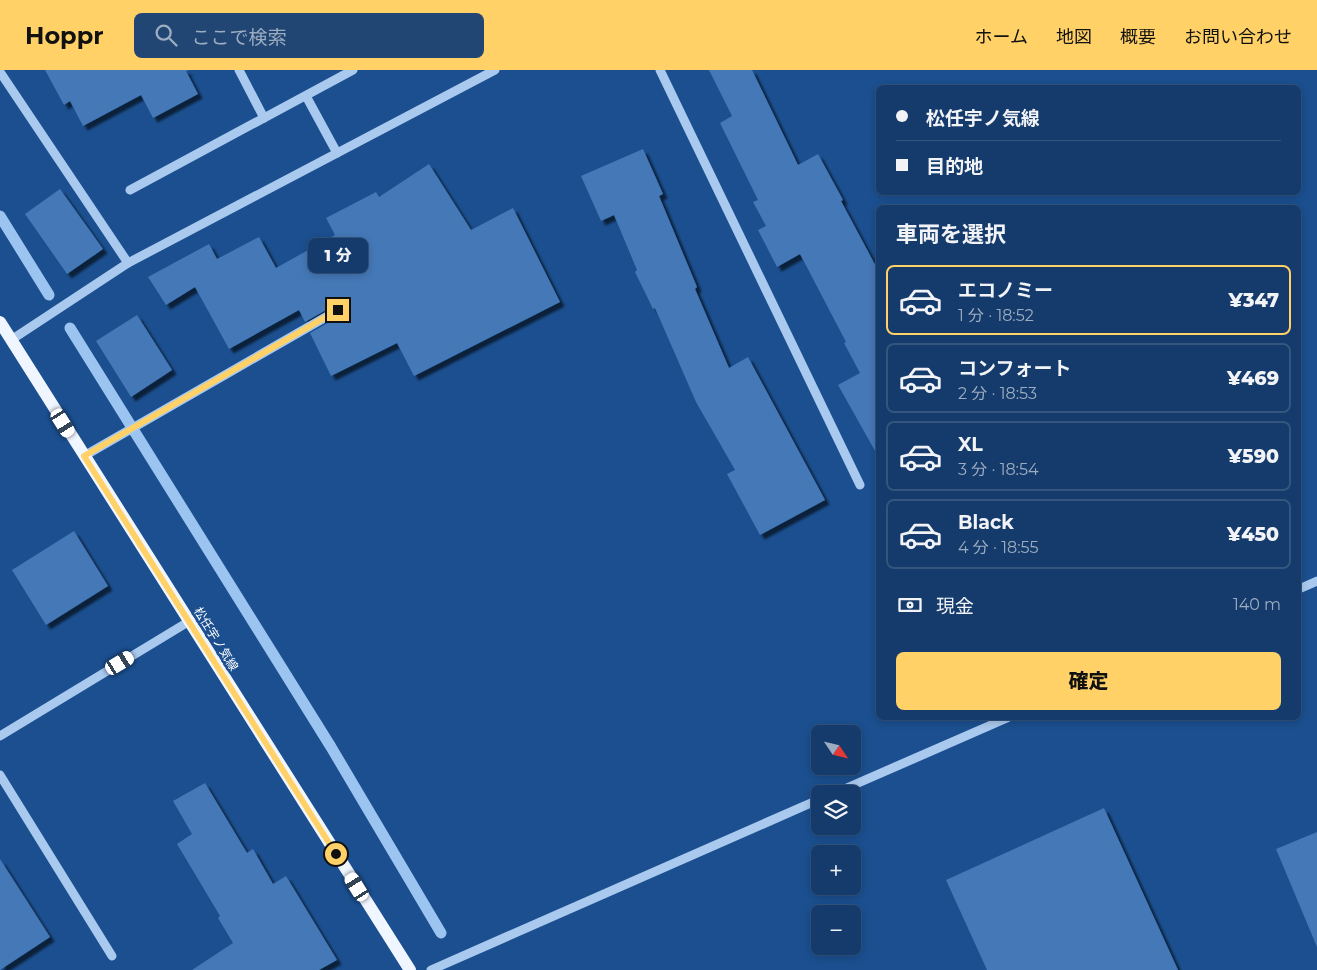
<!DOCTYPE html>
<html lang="ja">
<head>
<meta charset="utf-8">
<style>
  :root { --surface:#143b6b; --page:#214673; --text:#f1f3f6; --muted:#9dadc1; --line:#33557e; --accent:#ffd166 }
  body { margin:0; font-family:Montserrat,"Noto Sans JP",sans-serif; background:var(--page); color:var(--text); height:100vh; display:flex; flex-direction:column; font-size:19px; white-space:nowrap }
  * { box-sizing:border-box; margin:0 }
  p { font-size:16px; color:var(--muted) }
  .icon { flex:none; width:28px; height:28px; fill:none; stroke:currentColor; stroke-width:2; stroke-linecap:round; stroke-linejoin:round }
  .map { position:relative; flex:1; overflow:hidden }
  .drawer { position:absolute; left:876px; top:135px; width:425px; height:515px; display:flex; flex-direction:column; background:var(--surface); border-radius:8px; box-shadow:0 2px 8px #0003,0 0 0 1px var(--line) }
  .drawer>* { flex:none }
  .hud { position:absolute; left:876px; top:15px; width:425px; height:110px; border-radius:8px; box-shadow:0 2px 8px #0003,0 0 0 1px var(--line); display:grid; align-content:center; height:110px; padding:0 20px; background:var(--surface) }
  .needle { width:32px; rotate:125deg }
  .tools { position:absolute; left:811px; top:655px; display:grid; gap:10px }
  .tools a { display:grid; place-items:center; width:50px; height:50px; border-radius:8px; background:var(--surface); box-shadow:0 2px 8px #0003,0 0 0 1px var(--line); font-size:25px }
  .end { position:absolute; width:22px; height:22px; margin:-11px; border:6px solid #ffd166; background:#111; box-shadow:0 0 0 2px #111 }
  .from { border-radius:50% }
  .bubble { position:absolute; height:35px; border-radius:8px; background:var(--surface); box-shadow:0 2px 8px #0003,0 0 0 1px var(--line); font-size:16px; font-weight:800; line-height:35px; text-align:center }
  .car { position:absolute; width:15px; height:30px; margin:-15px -8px; border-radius:6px; box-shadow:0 0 4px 1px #0007; background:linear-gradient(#fff 24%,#345 0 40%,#fff 0 76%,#345 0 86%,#fff 0) }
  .hud b { display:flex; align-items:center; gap:18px; height:48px; font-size:19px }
  .hud b+b { border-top:1px solid var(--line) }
  .hud i { width:12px; height:12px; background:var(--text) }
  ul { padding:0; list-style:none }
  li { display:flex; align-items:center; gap:15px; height:70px; margin:0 10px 8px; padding:0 10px; border:2px solid var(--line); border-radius:8px }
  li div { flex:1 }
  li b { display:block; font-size:19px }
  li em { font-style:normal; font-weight:800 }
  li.current { border-color:var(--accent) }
  li>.icon { width:45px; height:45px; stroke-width:1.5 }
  h2 { padding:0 20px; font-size:22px; line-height:60px }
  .pay { display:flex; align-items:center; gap:12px; height:55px; padding:0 20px; font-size:19px }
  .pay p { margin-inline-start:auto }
  .primary-button { display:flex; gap:10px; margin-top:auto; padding:10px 20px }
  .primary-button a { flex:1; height:58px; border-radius:8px; background:var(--accent); color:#111; font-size:20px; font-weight:800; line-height:58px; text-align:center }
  header { display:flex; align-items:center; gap:30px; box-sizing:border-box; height:70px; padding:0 25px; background:var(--accent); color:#111 }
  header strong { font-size:24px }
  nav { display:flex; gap:28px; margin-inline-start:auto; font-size:18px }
  .search { width:350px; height:45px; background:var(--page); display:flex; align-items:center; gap:12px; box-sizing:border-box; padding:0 18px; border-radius:8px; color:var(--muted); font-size:19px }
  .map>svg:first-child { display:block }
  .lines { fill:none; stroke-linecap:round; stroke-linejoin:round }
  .stream { stroke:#9cc4f0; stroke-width:11 }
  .building { fill:#4478b7; filter:url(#shadow) }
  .minor { stroke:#a9c9ee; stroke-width:9 }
  .major { stroke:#f0f6ff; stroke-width:12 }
  .route { stroke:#ffd166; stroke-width:6 }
  .labels { text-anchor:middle; stroke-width:5; stroke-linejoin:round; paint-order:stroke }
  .street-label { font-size:12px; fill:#fff; stroke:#1b4f8f }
</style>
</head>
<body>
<header>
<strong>Hoppr</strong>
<div class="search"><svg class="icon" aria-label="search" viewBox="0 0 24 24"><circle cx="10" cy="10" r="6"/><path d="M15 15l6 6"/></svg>ここで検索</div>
<nav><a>ホーム</a><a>地図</a><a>概要</a><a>お問い合わせ</a></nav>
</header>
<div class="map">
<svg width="1317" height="900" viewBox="0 0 1317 900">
  <defs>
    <filter id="shadow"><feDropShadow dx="4.5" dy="4.5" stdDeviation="1" flood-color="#0009"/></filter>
  </defs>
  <rect width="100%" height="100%" fill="#1b4f8f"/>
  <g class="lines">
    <g class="stream">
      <polyline points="0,146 49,225"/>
      <polyline points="70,258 331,677 441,863"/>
    </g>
  </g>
  <g class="building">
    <polygon points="45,0 189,0 186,1 198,24 153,48 141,25 83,56 70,31 64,35"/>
    <polygon points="709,0 752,0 798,95 818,84 843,130 841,131 879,202 879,388 838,315 860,303 844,273 846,272 800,184 777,197 758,160 766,156 753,132 758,130 720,53 732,46"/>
    <polygon points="643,79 663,124 659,126 697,217 695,219 729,298 748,287 825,430 760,465 727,404 735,400 696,332 655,238 653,239 635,202 637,200 614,145 601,151 581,106"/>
    <polygon points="429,94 471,160 513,138 560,232 414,306 397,273 331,306 310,263 342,245 344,240 341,234 335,235 305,252 299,240 229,279 195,217 166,235 148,207 209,174 217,189 259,167 276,198 335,165 326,148 376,122 379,127"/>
    <polygon points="60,119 103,179 67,204 25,144"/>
    <polygon points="137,245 172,300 131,327 96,271"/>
    <polygon points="74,461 108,516 46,555 12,500"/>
    <polygon points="205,713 247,783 253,779 273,814 286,806 337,890 319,900 192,900 233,873 218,848 220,846 177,774 192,764 173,731"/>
    <polygon points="1104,738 1178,900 987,900 946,810"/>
    <polygon points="1317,762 1317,877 1276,779"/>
    <polygon points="0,789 50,867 0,900"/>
  </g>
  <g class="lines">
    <g class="minor">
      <polyline points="239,0 264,48"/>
      <polyline points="660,0 860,415"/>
      <polyline points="0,2 128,193"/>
      <polyline points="306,26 337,83"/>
      <polyline points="130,120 353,0"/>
      <polyline points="11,270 128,193 495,0"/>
      <polyline points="84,386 338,240"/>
      <polyline points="1299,519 1317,511"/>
      <polyline points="0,666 188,552"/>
      <polyline points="0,705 112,886"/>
      <polyline points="833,724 1007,648"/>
      <polyline points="431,900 820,729"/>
    </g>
    <polyline class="major" points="0,252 410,900"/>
  </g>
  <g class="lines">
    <polyline class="route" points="336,784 84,386 338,240"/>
  </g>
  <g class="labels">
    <g class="street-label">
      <text transform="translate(216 569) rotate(58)" y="4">松任宇ノ気線</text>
    </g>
  </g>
</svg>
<div class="tools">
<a><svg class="needle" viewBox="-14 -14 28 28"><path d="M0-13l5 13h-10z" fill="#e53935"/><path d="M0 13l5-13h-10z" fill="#9dadc1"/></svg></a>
<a><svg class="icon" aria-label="layers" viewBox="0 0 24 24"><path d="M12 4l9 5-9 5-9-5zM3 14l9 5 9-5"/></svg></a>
<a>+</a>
<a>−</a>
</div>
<i class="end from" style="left:336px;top:784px"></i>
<i class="end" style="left:338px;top:240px"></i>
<div class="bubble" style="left:308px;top:168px;width:60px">1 分</div>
<i class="car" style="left:63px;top:353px;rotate:148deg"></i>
<i class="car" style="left:120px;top:593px;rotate:59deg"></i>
<i class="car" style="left:357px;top:817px;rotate:328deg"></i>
<div class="hud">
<b><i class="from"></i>松任宇ノ気線</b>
<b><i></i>目的地</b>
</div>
<section class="drawer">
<h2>車両を選択</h2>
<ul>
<li class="current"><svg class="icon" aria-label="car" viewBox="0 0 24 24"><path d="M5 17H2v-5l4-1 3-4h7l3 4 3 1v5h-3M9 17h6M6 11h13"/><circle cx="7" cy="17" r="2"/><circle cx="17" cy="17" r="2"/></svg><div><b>エコノミー</b><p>1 分 · 18:52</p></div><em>¥347</em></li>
<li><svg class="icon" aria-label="car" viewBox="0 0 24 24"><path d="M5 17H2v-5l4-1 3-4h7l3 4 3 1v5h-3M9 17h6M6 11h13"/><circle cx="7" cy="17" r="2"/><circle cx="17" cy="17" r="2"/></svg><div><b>コンフォート</b><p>2 分 · 18:53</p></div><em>¥469</em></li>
<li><svg class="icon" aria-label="car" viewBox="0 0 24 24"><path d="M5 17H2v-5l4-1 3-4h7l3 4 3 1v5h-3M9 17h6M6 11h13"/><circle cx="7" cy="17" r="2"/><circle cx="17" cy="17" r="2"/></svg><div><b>XL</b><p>3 分 · 18:54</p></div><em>¥590</em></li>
<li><svg class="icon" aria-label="car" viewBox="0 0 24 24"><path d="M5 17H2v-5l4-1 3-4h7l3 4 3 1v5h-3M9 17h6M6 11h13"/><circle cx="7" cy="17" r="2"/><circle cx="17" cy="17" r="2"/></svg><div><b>Black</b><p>4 分 · 18:55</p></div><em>¥450</em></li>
</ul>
<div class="pay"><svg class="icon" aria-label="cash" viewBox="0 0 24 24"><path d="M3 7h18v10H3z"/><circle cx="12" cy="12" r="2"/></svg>現金<p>140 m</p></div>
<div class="primary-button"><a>確定</a></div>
</section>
</div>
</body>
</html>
